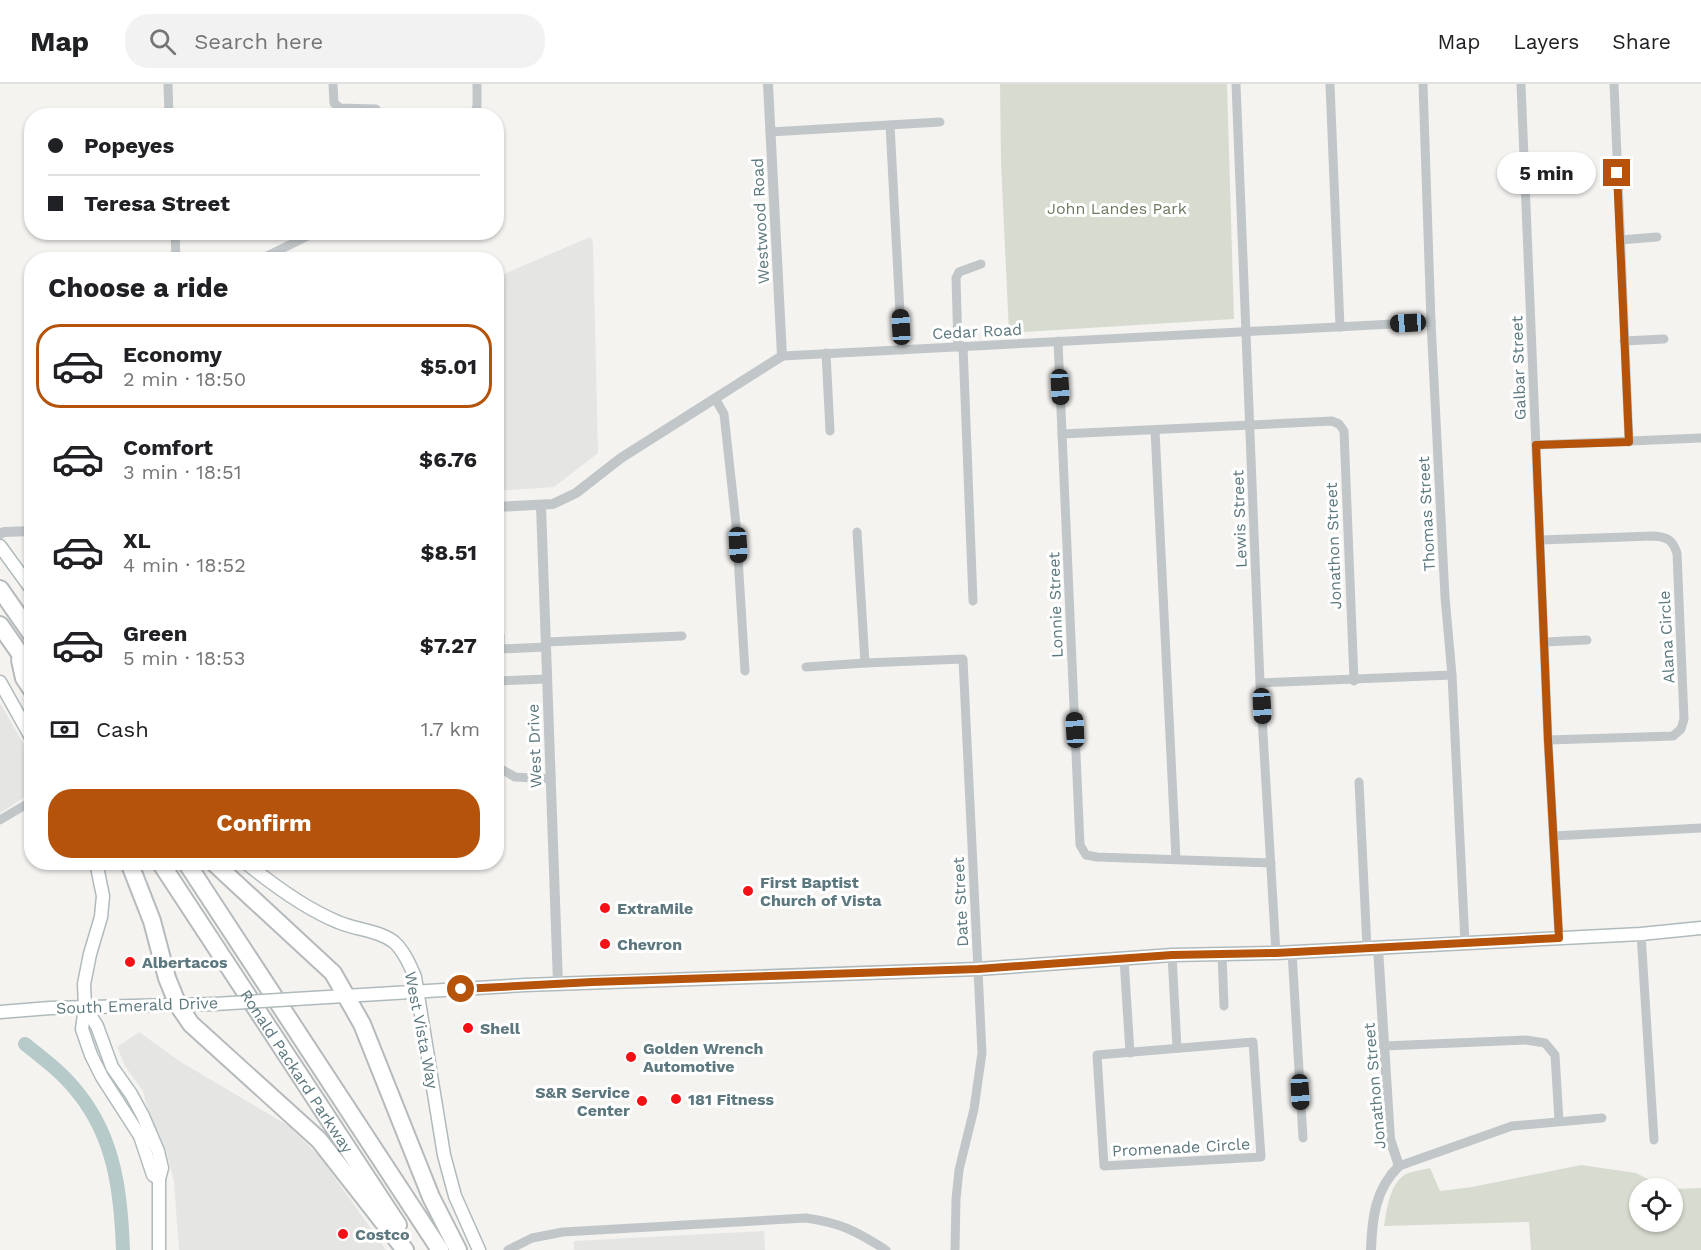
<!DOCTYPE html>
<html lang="en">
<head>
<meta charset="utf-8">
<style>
  :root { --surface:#fff; --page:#f2f2f2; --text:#202124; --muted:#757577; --line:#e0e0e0; --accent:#b45309 }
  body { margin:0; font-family:"Work Sans",sans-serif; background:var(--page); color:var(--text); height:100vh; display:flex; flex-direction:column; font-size:22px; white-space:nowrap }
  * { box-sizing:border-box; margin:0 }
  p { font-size:20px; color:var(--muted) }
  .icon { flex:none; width:33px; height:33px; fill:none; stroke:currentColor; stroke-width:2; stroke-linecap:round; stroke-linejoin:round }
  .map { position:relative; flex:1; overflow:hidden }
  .sheet { position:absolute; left:24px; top:168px; width:480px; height:618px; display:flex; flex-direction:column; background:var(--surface); border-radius:24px; box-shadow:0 2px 4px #0004 }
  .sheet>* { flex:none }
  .banner { position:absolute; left:24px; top:24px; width:480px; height:132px; border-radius:24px; box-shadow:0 2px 4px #0004; display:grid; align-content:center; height:132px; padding:0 24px; background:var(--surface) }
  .tools { position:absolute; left:1629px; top:1094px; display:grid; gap:12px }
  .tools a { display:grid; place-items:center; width:54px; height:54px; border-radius:50%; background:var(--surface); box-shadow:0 2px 4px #0004; font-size:30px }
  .end { position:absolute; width:27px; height:27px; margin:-14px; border:8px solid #b45309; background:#fff; box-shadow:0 0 0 3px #fff }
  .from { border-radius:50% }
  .bubble { position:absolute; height:42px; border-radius:21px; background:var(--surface); box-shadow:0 2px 4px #0004; font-size:20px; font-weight:700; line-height:42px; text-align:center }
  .car { position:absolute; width:18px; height:36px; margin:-18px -9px; border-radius:8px; box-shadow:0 0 4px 2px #0007; background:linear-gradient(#222 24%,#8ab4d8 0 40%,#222 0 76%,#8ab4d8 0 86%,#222 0) }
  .banner b { display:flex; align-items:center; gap:21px; height:57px; font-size:22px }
  .banner b+b { border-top:2px solid var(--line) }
  .banner i { width:15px; height:15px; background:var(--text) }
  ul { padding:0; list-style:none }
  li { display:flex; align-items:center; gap:18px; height:84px; margin:0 12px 9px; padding:0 12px; border:3px solid transparent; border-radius:24px }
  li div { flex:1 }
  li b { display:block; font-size:22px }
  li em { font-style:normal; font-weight:700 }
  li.on { border-color:var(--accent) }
  li>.icon { width:54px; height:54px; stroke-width:1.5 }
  h2 { padding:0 24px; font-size:27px; line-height:72px }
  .pay { display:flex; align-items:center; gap:15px; height:66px; padding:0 24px; font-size:22px }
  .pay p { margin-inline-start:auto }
  .button { display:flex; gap:12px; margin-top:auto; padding:12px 24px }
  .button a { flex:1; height:69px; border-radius:24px; background:var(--accent); color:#fff; font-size:24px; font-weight:700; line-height:69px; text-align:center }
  header { display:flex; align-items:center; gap:36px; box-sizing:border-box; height:84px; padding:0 30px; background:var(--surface); border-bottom:2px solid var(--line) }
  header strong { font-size:28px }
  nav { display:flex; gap:33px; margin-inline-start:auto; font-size:21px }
  .search { width:420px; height:54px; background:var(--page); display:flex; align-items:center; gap:15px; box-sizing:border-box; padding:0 21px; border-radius:24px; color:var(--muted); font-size:22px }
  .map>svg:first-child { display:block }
  .built { fill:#e5e5e3 }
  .green { fill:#d8dcd0 }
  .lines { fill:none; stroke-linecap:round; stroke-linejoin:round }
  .river { stroke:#b6caca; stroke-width:14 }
  .secondary-casing { stroke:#b0babc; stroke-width:15 }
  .motorway-casing { stroke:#b5babc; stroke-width:20 }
  .minor { stroke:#c1c7c9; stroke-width:9 }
  .tertiary { stroke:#c1c7c9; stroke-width:10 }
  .secondary { stroke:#fff; stroke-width:12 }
  .motorway { stroke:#fff; stroke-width:16 }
  .secondary-bridge-casing { stroke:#b0babc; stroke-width:15; stroke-linecap:butt }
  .secondary-bridge { stroke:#fff; stroke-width:12 }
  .route { stroke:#b45309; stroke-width:8 }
  .poi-dot { fill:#f31116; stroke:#fff; stroke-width:2 }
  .labels { text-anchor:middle; stroke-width:6; stroke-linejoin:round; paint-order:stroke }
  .park-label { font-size:16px; fill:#6c7a60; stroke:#fff }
  .street-label { font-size:16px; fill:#5c787e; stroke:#fff }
  .poi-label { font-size:16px; font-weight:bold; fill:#5c787e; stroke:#fff; text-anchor:start }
</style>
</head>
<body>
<header>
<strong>Map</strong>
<div class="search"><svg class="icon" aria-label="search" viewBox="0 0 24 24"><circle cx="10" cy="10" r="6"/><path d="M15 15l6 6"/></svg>Search here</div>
<nav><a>Map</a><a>Layers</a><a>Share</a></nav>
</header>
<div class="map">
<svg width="1701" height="1166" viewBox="0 0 1701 1166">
  <rect width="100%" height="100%" fill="#f5f3f0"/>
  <g class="built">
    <polygon points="590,153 593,158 598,369 554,403 497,407 497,193"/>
    <polygon points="0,619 32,675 31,709 0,729"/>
    <polygon points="139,948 181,978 289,1042 321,1074 386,1166 179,1166 174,1098 167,1069 146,1020 143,1007 125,982 117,963"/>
    <polygon points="764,1147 765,1166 574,1166 574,1157"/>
  </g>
  <g class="green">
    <polygon points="1000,0 1227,0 1234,235 1009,249 1001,79"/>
    <path d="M1581,1081L1636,1089L1666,1104H1640V1137H1672L1673,1105L1701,1104V1166H1531L1529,1138L1384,1142C1387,1125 1389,1100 1406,1090C1413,1087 1422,1086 1430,1084L1440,1107L1472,1103Z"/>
  </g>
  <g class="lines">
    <path class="river" d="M25,960C44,975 64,990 79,1010C115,1055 121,1110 123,1166"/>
    <g class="secondary-casing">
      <g id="secondary">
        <polyline points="0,462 32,506"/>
        <polyline points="0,598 32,655"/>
        <polyline points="96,778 103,812 101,833 90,870 84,900 85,923 82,945 91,971 102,993 140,1052 153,1091 159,1095"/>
        <path d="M245,778C273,801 304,824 338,838C356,846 378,846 394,858C404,867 410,881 415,893L444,1071L455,1112L479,1166"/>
        <polyline points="295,915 525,901 978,885 1172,871 1276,869 1641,850 1701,844"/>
        <polyline points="85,923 97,942 112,983 131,1010 143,1032 158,1067 162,1084 159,1095 159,1166"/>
        <polyline points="0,928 50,924 215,920"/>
      </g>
    </g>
    <g class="motorway-casing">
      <g id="motorway">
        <polyline points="0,505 32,551"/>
        <polyline points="0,541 32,587"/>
        <polyline points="20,576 24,594 32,606"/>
        <polyline points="129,778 152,837 167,894 178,921 191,940 319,1056 405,1166"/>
        <path id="s1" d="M160,778L398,1141"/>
        <polyline points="186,778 440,1166"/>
        <polyline points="213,778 333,889 362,940 431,1113 458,1166"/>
      </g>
    </g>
    <g class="minor">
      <polyline points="168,0 169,32"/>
      <polyline points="333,0 334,19 340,24 376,25"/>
      <polyline points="1236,0 1260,599 1276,869"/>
      <polyline points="1330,0 1340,243"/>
      <polyline points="1423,0 1431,238 1445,513 1452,591 1465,859"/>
      <polyline points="1521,0 1548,656 1559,854"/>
      <polyline points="1614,0 1629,358"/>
      <polyline points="474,32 477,22 477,0"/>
      <polyline points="890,41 902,266"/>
      <polyline points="770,48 940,38"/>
      <polyline points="175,148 176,176"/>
      <polyline points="1620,156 1657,153"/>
      <polyline points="252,176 267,172 316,148"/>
      <polyline points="1058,257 1080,761 1086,771 1097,773 1271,779"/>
      <polyline points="1624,257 1664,255"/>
      <polyline points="963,262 973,517"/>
      <polyline points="958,263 956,194 959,188 981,180"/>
      <polyline points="826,269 830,347"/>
      <polyline points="782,272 1431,238"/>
      <polyline points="716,316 724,330 736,440 745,587"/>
      <polyline points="1155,346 1176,775"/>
      <polyline points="1062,350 1332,337 1339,340 1344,347 1354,597"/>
      <polyline points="1536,361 1701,354"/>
      <polyline points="857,448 865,579"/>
      <path d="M1540,456L1653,452C1667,453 1672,455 1677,469L1684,635L1681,645L1673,652L1548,656"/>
      <polyline points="500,551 500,565 546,563"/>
      <polyline points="546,558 682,552"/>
      <polyline points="1544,558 1587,556"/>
      <polyline points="806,583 865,579 963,575 982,969 974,1025 959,1086 956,1115 955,1166"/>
      <polyline points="496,597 547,595"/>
      <polyline points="1260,599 1452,591"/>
      <polyline points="496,682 515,693 551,695"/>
      <polyline points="1359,698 1367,864"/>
      <polyline points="0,736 32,717"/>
      <polyline points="1554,752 1701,744"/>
      <polyline points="1641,850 1654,1056"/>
      <polyline points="1292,868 1303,1054"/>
      <polyline points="1222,870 1224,922"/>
      <polyline points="1172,871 1177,964"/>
      <polyline points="1124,875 1130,969"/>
      <polygon points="1253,958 1261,1073 1104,1082 1097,971"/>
      <polyline points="1384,962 1526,956 1545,959 1555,971 1559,1037"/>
      <polyline points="1399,1082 1512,1042 1602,1034"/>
      <path d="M508,1166L532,1154L563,1148L806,1134C841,1139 856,1147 886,1166"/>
    </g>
    <g class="tertiary">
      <polyline points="541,422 558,900"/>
      <polyline points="496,423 553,420 576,409 621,374 782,272 768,0"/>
      <polyline points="0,450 4,448 32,447"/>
      <path d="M1371,1166C1372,1135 1375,1105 1399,1082L1390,1055L1378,864"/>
    </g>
    <use href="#secondary" class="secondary"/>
    <use href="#motorway" class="motorway"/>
    <g class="secondary-bridge-casing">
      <polyline id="secondary-bridge" points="215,920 295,915"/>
    </g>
    <use href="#secondary-bridge" class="secondary-bridge"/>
  </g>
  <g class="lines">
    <polyline class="route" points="461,905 592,898 978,885 1172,871 1276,869 1559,854 1548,656 1536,361 1629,358 1617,89"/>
  </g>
  <g class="poi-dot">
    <circle cx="748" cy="807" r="6"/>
    <circle cx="605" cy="824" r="6"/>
    <circle cx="605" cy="860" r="6"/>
    <circle cx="130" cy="878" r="6"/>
    <circle cx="468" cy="944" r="6"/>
    <circle cx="631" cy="973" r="6"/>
    <circle cx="676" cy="1015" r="6"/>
    <circle cx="642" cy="1017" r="6"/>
    <circle cx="343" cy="1150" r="6"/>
  </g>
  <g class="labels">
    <g class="park-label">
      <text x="1117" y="130">John Landes Park</text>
    </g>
    <g class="street-label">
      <text transform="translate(760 137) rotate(-93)" y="6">Westwood Road</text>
      <text transform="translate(977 247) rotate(-3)" y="6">Cedar Road</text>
      <text transform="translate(1518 284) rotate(-92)" y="6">Galbar Street</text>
      <text transform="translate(1426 430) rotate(-93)" y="6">Thomas Street</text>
      <text transform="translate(1239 435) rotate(-92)" y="6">Lewis Street</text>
      <text transform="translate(1333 462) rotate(-92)" y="6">Jonathon Street</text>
      <text transform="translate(1055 521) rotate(-92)" y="6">Lonnie Street</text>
      <text transform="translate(1666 553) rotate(-93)" y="6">Alana Circle</text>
      <text transform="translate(534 662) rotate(-92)" y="6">West Drive</text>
      <text transform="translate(960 818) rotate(-93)" y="6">Date Street</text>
      <text transform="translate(137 921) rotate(-2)" y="6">South Emerald Drive</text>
      <text transform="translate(422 946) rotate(79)" y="6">West Vista Way</text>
      <text dy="6" stroke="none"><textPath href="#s1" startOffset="250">Ronald Packard Parkway</textPath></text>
      <text transform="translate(1374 1002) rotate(-95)" y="6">Jonathon Street</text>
      <text transform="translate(1181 1063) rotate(-3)" y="6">Promenade Circle</text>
    </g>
    <g class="poi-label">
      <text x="760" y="804">First Baptist<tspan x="760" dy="18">Church of Vista</tspan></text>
      <text x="617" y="830">ExtraMile</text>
      <text x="617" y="866">Chevron</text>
      <text x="142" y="884">Albertacos</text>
      <text x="480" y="950">Shell</text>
      <text x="643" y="970">Golden Wrench<tspan x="643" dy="18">Automotive</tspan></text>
      <text x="630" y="1014" text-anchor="end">S&amp;R Service<tspan x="630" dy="18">Center</tspan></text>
      <text x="688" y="1021">181 Fitness</text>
      <text x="355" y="1156">Costco</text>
    </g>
  </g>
</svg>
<div class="tools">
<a><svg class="icon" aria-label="locate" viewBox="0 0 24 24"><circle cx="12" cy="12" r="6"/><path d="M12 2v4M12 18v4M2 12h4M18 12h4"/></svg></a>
</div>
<i class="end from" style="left:461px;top:905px"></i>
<i class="end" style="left:1617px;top:89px"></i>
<div class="bubble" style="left:1497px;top:68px;width:99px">5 min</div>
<i class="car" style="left:1408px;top:239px;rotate:267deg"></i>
<i class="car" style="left:901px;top:243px;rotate:357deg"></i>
<i class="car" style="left:1060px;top:303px;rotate:177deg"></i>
<i class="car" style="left:738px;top:461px;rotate:177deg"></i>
<i class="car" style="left:1262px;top:622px;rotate:177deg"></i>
<i class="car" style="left:1075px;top:646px;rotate:357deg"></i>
<i class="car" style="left:1300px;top:1008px;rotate:177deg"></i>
<div class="banner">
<b><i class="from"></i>Popeyes</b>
<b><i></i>Teresa Street</b>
</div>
<section class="sheet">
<h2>Choose a ride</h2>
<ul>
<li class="on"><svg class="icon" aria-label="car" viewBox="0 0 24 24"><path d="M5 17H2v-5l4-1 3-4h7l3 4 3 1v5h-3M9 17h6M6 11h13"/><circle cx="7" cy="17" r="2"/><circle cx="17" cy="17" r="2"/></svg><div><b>Economy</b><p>2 min · 18:50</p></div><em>$5.01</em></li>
<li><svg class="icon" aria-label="car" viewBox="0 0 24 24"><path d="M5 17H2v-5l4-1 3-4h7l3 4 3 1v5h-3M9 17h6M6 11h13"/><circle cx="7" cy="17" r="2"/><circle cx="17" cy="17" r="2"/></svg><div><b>Comfort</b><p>3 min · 18:51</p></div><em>$6.76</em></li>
<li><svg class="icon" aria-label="car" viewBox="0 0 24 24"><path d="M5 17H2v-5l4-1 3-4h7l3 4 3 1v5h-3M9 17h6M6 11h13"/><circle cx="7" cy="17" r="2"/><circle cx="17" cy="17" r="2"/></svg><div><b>XL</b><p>4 min · 18:52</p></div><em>$8.51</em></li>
<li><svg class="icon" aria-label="car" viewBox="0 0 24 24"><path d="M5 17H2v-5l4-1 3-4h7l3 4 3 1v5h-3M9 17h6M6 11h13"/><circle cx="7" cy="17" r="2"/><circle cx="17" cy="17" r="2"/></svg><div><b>Green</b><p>5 min · 18:53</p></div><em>$7.27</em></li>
</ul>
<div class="pay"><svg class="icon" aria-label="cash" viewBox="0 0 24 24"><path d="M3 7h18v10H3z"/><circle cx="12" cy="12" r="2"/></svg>Cash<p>1.7 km</p></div>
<div class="button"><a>Confirm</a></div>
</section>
</div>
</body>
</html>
